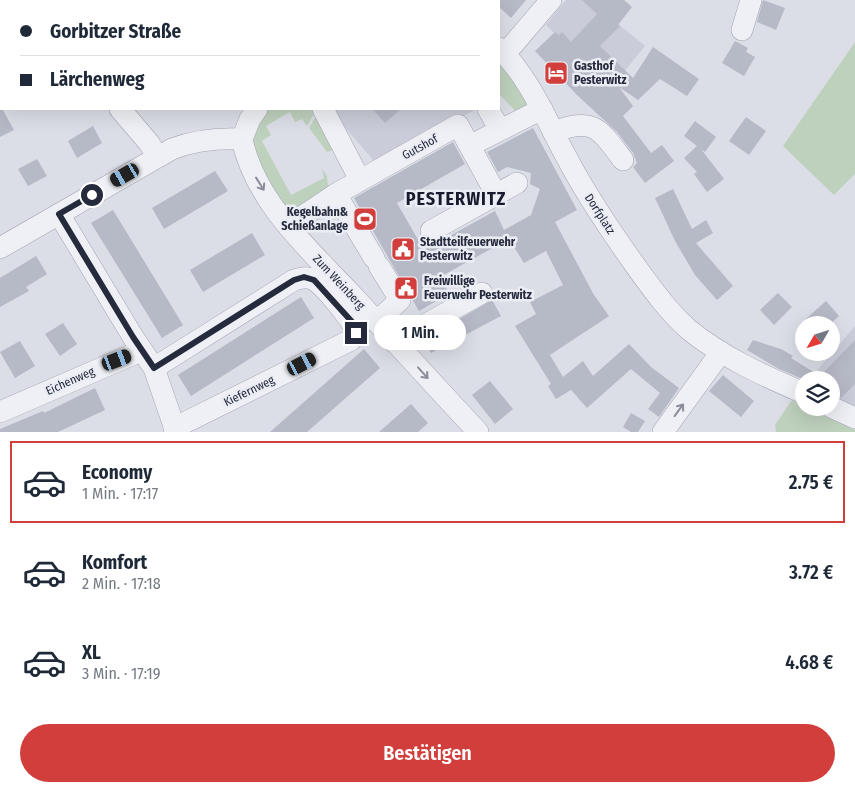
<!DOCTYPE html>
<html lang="de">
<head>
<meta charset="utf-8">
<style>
  :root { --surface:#fff; --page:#f2f2f3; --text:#1f2937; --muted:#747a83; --line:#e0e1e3; --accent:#d13e3b }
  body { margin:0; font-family:"Fira Sans Condensed",sans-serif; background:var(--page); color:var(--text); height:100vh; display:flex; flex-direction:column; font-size:19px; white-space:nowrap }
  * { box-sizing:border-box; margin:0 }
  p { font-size:16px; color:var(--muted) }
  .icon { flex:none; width:28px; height:28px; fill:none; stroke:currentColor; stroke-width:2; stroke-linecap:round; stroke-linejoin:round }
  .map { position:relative; height:432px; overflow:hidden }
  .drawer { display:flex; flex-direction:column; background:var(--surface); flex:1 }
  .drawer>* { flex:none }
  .guide { position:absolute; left:0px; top:0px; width:500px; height:110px; box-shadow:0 5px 20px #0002; display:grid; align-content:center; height:110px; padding:0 20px; background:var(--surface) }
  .needle { width:32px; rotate:231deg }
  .buttons { position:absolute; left:795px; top:316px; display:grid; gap:10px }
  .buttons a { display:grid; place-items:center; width:45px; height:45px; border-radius:50%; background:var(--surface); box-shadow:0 5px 20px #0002; font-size:25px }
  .end { position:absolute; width:22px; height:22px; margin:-11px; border:6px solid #252a3d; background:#fff; box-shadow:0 0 0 2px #fff }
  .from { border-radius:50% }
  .bubble { position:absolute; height:35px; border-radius:18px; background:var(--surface); box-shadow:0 5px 20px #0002; font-size:16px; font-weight:600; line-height:35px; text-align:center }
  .car { position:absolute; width:15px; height:30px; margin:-15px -8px; border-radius:6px; box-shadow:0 0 4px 1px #0007; background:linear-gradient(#222 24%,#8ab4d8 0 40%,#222 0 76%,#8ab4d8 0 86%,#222 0) }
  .guide b { display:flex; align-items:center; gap:18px; height:48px; font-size:19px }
  .guide b+b { border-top:1px solid var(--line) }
  .guide i { width:12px; height:12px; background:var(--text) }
  ul { padding:9px 0 0; list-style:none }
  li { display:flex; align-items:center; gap:15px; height:82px; margin:0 10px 8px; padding:0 10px; border:2px solid transparent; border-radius:0px }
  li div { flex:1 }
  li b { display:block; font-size:19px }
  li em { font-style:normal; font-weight:600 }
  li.on { border-color:var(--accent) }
  li>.icon { width:45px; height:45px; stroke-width:1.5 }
  .button { display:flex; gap:10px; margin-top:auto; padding:10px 20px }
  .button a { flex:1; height:58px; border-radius:30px; background:var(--accent); color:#fff; font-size:20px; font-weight:600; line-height:58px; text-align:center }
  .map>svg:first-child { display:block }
  .built { fill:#cacdd9 }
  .green { fill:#bed1bd }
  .building { fill:#b6b9c6 }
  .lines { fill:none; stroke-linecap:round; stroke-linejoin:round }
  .minor-casing { stroke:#a1a4b1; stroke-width:22 }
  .minor { stroke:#eff0f5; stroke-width:21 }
  .oneway { stroke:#8a8d99 }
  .route { stroke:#252a3d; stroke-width:6 }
  .labels { text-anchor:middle; stroke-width:5; stroke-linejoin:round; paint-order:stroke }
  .poi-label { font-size:12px; font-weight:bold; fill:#252a3d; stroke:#ebedf4; text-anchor:start }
  .street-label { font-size:12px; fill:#252a3d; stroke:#ebedf4 }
  .district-label { font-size:18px; font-weight:bold; letter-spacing:1px; fill:#181b2e; stroke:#ebedf4 }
</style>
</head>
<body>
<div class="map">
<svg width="855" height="432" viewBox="0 0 855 432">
  <rect width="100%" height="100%" fill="#dcdee7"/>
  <g class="built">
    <polygon points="566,0 582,0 588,5 590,3 595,5 645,46 623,73 620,71 622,67 614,60 606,68 584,62 546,25"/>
    <polygon points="329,109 477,109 375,162"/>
    <polygon points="855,326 855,410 831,398 831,380 809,380"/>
  </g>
  <g class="green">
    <polygon points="855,42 855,174 834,195 783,146"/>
    <polygon points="499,59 526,95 526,105 518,114 499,94"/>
    <polygon points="264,109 311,109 314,114 307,126 302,119 295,122 290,112 266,126 271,135 262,141 291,195 324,178 322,169 327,176 328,188 288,215 256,160 251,145"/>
    <polygon points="316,116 332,149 331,151 327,152 309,128"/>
    <polygon points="792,400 855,430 855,432 776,432 775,425"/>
  </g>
  <g class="building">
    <polygon points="491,0 526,0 511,18 499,7 499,1"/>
    <polygon points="582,0 624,0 632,7 618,25 620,26 600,46 633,78 653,47 699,79 687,96 660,79 638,100 619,87 633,106 623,116 651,153 662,145 674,161 645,183 633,167 637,163 633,153 617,132 577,95 535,51 555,32 559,35 562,32 571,42 597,14"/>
    <polygon points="763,0 785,8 776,30 757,22"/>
    <polygon points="735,41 748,48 746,52 755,57 744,76 722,63"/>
    <polygon points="0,105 14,130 0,137"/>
    <polygon points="372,109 401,109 385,123"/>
    <polygon points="746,117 766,131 749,155 729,141"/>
    <polygon points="695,121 716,137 705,152 701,149 724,179 707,192 694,174 697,172 684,158 697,146 684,136"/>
    <polygon points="93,126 102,143 77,158 68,141"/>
    <polygon points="533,128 577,210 555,222 594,295 609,316 550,355 563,377 583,361 593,376 629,344 651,367 679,388 659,417 648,409 660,393 631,369 587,408 571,390 556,399 548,386 551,384 515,326 536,314 530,302 563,285 546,251 524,263 509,239 440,277 449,294 419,311 354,198 453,142 465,164 397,203 424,250 495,211 504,230 531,215 540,189 530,184 531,173 507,167 498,172 487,152"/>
    <polygon points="37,159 47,176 28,186 18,169"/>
    <polygon points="215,171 228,191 164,229 152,208"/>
    <polygon points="673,189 692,229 706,220 713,233 696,243 733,286 717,300 695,275 675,241 655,198"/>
    <polygon points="113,210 183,325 162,338 91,223"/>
    <polygon points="252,233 265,255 203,292 190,270"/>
    <polygon points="36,256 47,274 26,287 29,291 0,307 0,278"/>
    <polygon points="778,293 792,307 774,325 760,310"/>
    <polygon points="301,297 314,318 191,396 178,375"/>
    <polygon points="492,300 501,316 431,353 423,340"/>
    <polygon points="826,301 839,316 829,325 799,325"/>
    <polygon points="63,323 77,344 60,356 45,334"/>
    <polygon points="753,340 781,349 793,356 791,358 820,376 855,340 855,384 841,398 831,395 831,380 805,380 779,369 747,350"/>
    <polygon points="20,341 35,366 15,378 0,352"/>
    <polygon points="364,349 380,368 307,432 270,432"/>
    <polygon points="723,375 754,401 741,417 709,391"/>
    <polygon points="490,381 513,409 495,424 472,395"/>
    <polygon points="95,388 105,410 58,432 0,432 0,429 43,411 44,413"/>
    <polygon points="411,404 428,423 418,432 379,432"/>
    <polygon points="631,413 645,421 638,432 631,432 623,427"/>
  </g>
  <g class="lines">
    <g class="minor-casing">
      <g id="minor">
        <polyline points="32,0 32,1"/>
        <polyline points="438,0 440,1"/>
        <polyline points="371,1 372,0"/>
        <polyline points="742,30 751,0"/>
        <path d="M499,48C530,78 547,122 568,160C588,198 612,233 637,268C653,290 668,311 688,329C722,357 764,376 804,393"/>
        <polyline points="505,54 551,0"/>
        <polyline points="0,83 1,82"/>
        <polyline points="120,109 149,143 157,156"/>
        <polyline points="323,109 360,180"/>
        <polyline points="488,109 500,130"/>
        <path d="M553,132C594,117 599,128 623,160"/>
        <path d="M242,139C255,203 312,252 355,298C396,343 437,388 478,432"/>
        <polyline points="242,139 250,119 257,109"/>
        <polyline points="471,145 542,109"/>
        <polyline points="336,194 374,258"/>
        <polyline points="59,214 133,337 154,368 176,432"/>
        <polyline points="288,226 336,194 458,125 496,194"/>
        <polyline points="431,231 517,183"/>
        <path d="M0,248L172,149C195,140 217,138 242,139"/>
        <polyline points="376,322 400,300 379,266"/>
        <polyline points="394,342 482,293"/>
        <path d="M154,368L294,280C301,278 307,276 314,280C324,286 354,322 356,333L351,340L174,428"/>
        <polyline points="831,407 855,418"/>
        <polyline points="0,412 141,351"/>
        <polyline points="663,432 721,352"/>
      </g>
    </g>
    <use href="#minor" class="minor"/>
  </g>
  <defs><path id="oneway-shaft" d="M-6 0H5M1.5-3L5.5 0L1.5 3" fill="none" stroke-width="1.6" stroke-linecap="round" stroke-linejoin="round" transform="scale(1.25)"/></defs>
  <g class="oneway">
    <use href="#oneway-shaft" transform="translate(260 184) rotate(58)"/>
    <use href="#oneway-shaft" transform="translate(423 373) rotate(48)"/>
    <use href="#oneway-shaft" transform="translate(679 410) rotate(-54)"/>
  </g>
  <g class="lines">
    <polyline class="route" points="92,195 59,214 133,337 154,368 294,280 304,277 314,280 354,324 356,333"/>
  </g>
  <defs>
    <g id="hotel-square" transform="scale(1.25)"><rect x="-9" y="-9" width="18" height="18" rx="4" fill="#d13e3b" stroke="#ebedf4"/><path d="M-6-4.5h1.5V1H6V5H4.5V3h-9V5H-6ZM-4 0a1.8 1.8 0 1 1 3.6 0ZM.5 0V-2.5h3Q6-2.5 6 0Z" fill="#fff"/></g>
    <g id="stadium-square" transform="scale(1.25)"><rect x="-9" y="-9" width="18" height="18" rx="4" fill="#d13e3b" stroke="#ebedf4"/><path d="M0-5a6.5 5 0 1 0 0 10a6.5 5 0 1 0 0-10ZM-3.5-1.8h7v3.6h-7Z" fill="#fff"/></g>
    <g id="civic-square" transform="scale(1.25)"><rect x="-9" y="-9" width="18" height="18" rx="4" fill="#d13e3b" stroke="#ebedf4"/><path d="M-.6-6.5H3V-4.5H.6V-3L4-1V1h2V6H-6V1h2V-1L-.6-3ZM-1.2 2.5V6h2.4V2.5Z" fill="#fff"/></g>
  </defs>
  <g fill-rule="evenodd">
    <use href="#hotel-square" x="556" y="73"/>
    <use href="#stadium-square" x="365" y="219"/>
    <use href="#civic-square" x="403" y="249"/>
    <use href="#civic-square" x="406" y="288"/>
  </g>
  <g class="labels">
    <g class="poi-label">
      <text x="574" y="70">Gasthof<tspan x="574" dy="14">Pesterwitz</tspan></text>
      <text x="348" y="216" text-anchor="end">Kegelbahn&amp;<tspan x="348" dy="14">Schießanlage</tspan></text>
      <text x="420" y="246">Stadtteilfeuerwehr<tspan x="420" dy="14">Pesterwitz</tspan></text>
      <text x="424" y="285">Freiwillige<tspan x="424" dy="14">Feuerwehr Pesterwitz</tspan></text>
    </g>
    <g class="street-label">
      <text transform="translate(420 147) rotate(-29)" y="4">Gutshof</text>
      <text transform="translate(600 214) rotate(57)" y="4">Dorfplatz</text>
      <text transform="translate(339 282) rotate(47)" y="4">Zum Weinberg</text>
      <text transform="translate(70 381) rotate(-24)" y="4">Eichenweg</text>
      <text transform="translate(249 391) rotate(-26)" y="4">Kiefernweg</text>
    </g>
    <g class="district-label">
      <text x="456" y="205">PESTERWITZ</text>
    </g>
  </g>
</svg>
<div class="buttons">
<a><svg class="needle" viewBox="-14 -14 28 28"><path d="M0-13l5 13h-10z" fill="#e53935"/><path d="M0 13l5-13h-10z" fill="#747a83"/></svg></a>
<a><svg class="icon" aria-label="layers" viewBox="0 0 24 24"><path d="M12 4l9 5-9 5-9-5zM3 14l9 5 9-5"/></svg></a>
</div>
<i class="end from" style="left:92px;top:195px"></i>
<i class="end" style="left:356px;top:333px"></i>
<div class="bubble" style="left:374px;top:315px;width:92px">1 Min.</div>
<i class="car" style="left:125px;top:175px;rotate:240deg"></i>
<i class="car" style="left:117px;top:360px;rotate:69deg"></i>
<i class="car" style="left:302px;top:364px;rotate:63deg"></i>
<div class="guide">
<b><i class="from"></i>Gorbitzer Straße</b>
<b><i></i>Lärchenweg</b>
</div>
</div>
<section class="drawer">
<ul>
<li class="on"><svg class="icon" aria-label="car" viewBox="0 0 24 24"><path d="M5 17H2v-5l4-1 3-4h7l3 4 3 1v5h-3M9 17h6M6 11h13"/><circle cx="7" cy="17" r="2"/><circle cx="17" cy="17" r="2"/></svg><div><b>Economy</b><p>1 Min. · 17:17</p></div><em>2.75 €</em></li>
<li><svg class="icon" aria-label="car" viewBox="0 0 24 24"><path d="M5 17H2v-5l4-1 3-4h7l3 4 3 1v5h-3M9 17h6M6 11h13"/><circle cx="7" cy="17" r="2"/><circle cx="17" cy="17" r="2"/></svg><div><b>Komfort</b><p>2 Min. · 17:18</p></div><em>3.72 €</em></li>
<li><svg class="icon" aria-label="car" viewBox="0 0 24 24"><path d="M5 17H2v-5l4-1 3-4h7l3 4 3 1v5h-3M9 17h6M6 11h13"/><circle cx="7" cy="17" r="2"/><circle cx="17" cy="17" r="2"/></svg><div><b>XL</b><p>3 Min. · 17:19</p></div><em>4.68 €</em></li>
</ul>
<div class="button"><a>Bestätigen</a></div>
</section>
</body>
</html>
